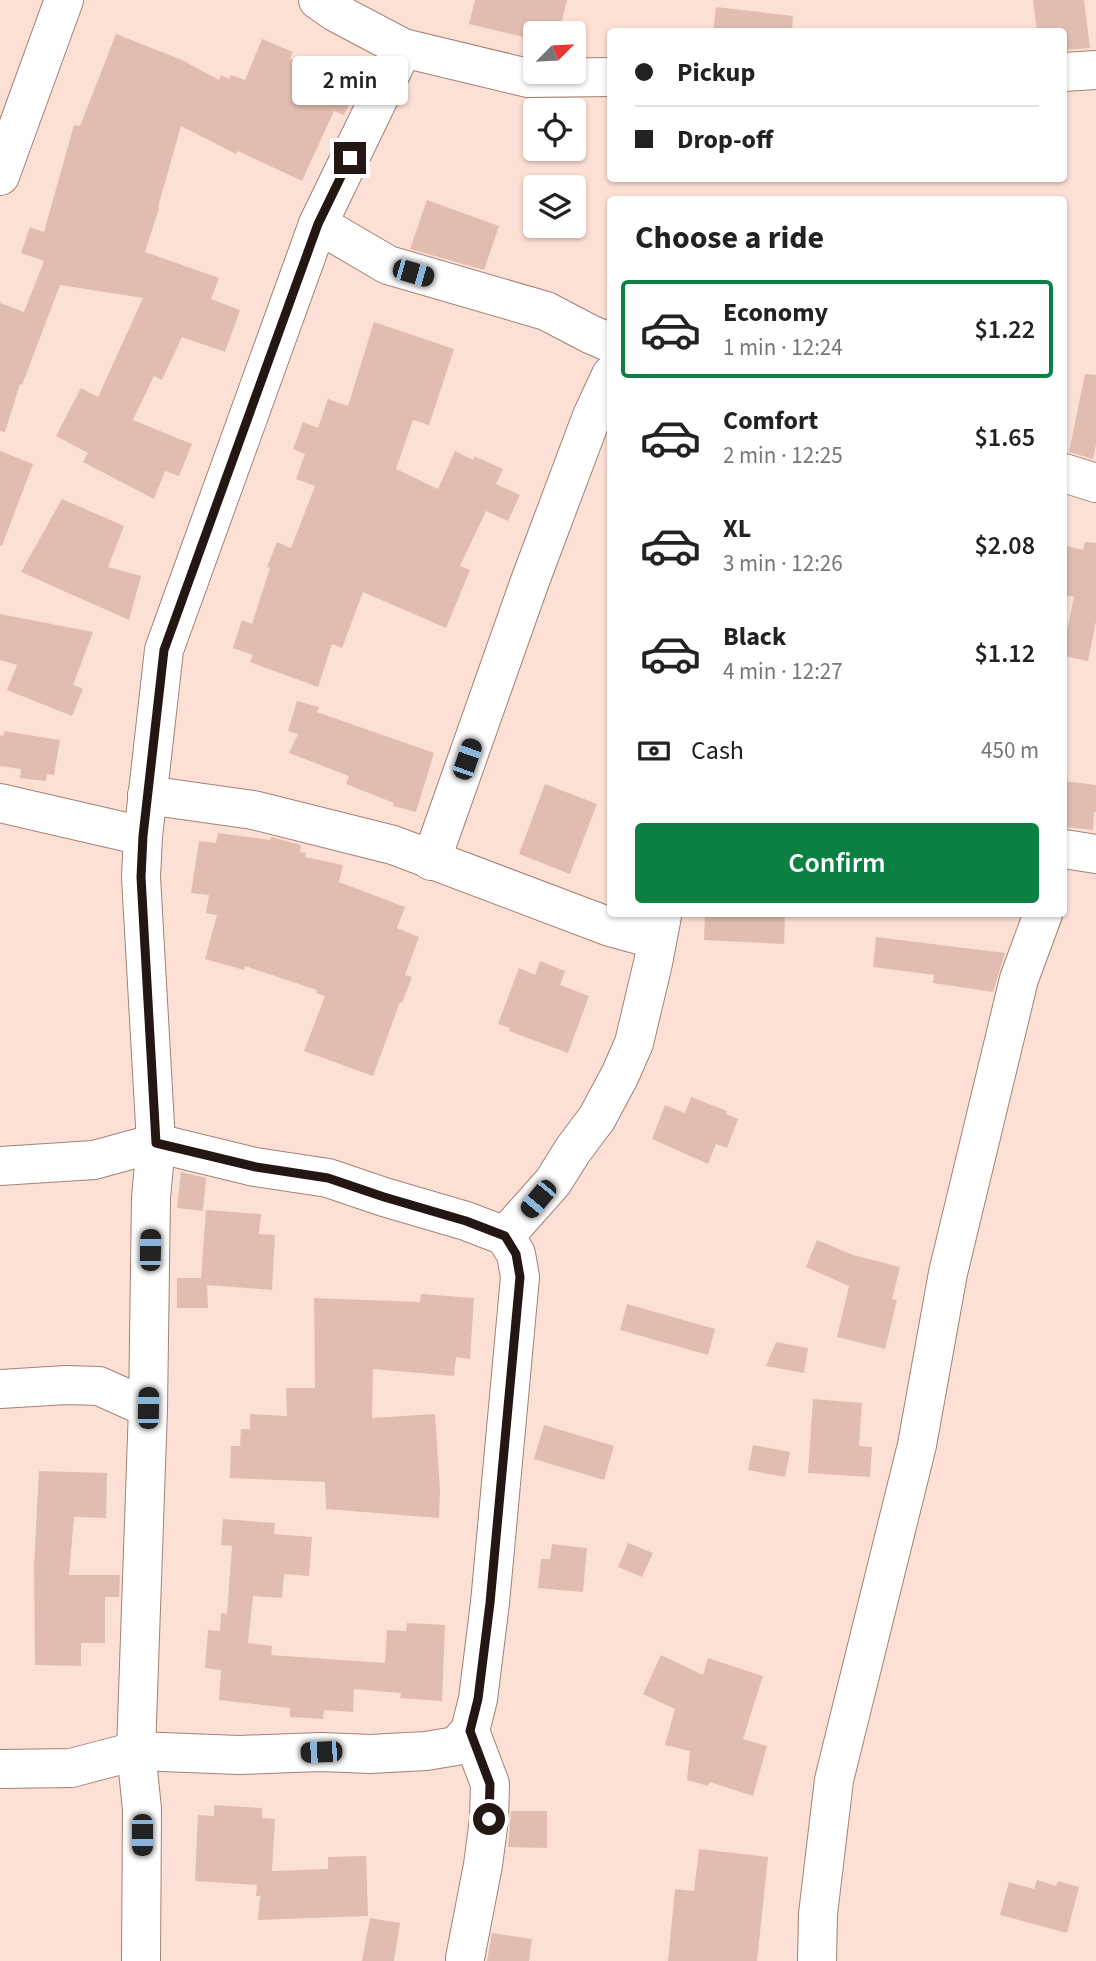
<!DOCTYPE html>
<html lang="en">
<head>
<meta charset="utf-8">
<style>
  :root { --surface:#fff; --page:#f6f6f6; --text:#222; --muted:#767676; --line:#e0e0e0; --accent:#0b8043 }
  body { margin:0; font-family:"Source Sans 3",sans-serif; background:var(--page); color:var(--text); height:100vh; display:flex; flex-direction:column; font-size:26px; white-space:nowrap }
  * { box-sizing:border-box; margin:0 }
  p { font-size:23px; color:var(--muted) }
  .icon { flex:none; width:38px; height:38px; fill:none; stroke:currentColor; stroke-width:2; stroke-linecap:round; stroke-linejoin:round }
  .map { position:relative; flex:1; overflow:hidden }
  .drawer { position:absolute; left:607px; top:196px; width:460px; height:721px; display:flex; flex-direction:column; background:var(--surface); border-radius:7px; box-shadow:0 2px 5px #0004 }
  .drawer>* { flex:none }
  .guide { position:absolute; left:607px; top:28px; width:460px; height:154px; border-radius:7px; box-shadow:0 2px 5px #0004; display:grid; align-content:center; height:154px; padding:0 28px; background:var(--surface) }
  .needle { width:46px; rotate:66deg }
  .fabs { position:absolute; left:523px; top:21px; display:grid; gap:14px }
  .fabs a { display:grid; place-items:center; width:63px; height:63px; border-radius:7px; background:var(--surface); box-shadow:0 2px 5px #0004; font-size:35px }
  .end { position:absolute; width:32px; height:32px; margin:-16px; border:9px solid #241713; background:#fff; box-shadow:0 0 0 4px #fff }
  .from { border-radius:50% }
  .bubble { position:absolute; height:49px; border-radius:7px; background:var(--surface); box-shadow:0 2px 5px #0004; font-size:23px; font-weight:600; line-height:49px; text-align:center }
  .car { position:absolute; width:21px; height:42px; margin:-21px -10px; border-radius:9px; box-shadow:0 0 5px 2px #0007; background:linear-gradient(#222 24%,#8ab4d8 0 40%,#222 0 76%,#8ab4d8 0 86%,#222 0) }
  .guide b { display:flex; align-items:center; gap:24px; height:66px; font-size:26px }
  .guide b+b { border-top:2px solid var(--line) }
  .guide i { width:18px; height:18px; background:var(--text) }
  ul { padding:0; list-style:none }
  li { display:flex; align-items:center; gap:21px; height:98px; margin:0 14px 10px; padding:0 14px; border:4px solid transparent; border-radius:7px }
  li div { flex:1 }
  li b { display:block; font-size:26px }
  li em { font-style:normal; font-weight:600 }
  li.active { border-color:var(--accent) }
  li>.icon { width:63px; height:63px; stroke-width:1.5 }
  h2 { padding:0 28px; font-size:32px; line-height:84px }
  .pay { display:flex; align-items:center; gap:18px; height:77px; padding:0 28px; font-size:26px }
  .pay p { margin-inline-start:auto }
  .button { display:flex; gap:14px; margin-top:auto; padding:14px 28px }
  .button a { flex:1; height:80px; border-radius:7px; background:var(--accent); color:#fff; font-size:28px; font-weight:600; line-height:80px; text-align:center }
  .map>svg:first-child { display:block }
  .building { fill:#e0bdb0 }
  .lines { fill:none; stroke-linecap:round; stroke-linejoin:round }
  .minor-casing { stroke:#a28175; stroke-width:40 }
  .minor { stroke:#fff; stroke-width:38 }
  .route { stroke:#241713; stroke-width:9 }
</style>
</head>
<body>
<div class="map">
<svg width="1096" height="1961" viewBox="0 0 1096 1961">
  <rect width="100%" height="100%" fill="#fde0d5"/>
  <g class="building">
    <polygon points="475,0 567,0 559,33 536,33 536,40 469,24"/>
    <polygon points="1033,0 1084,0 1090,48 1064,50 1064,32 1037,32"/>
    <polygon points="716,7 793,16 792,32 713,32"/>
    <polygon points="116,34 182,60 219,80 221,75 229,79 231,75 245,80 262,39 293,52 290,58 355,92 344,115 334,111 302,181 238,151 236,154 181,126 158,207 159,208 145,252 219,278 211,299 240,310 225,352 182,337 162,380 154,376 133,420 192,444 179,476 165,471 154,499 83,462 88,453 56,436 81,388 98,397 143,298 60,285 22,385 20,384 5,432 0,431 0,303 24,312 44,261 21,253 30,227 44,232 74,125 80,126"/>
    <polygon points="427,200 499,226 484,270 410,249"/>
    <polygon points="374,322 454,349 429,425 413,420 396,469 438,489 455,451 473,460 474,456 503,469 496,484 520,495 508,521 486,511 460,566 470,570 446,628 363,592 342,648 332,644 318,687 250,662 253,655 233,648 242,620 252,624 270,568 267,567 277,542 291,548 315,486 296,479 305,454 293,449 303,422 318,428 328,399 348,406"/>
    <polygon points="1085,374 1096,375 1096,444 1093,459 1069,452"/>
    <polygon points="0,451 33,464 2,546 0,545"/>
    <polygon points="62,499 124,526 108,567 141,576 129,620 21,572"/>
    <polygon points="1085,542 1096,543 1096,621 1088,661 1064,656 1064,645 1074,597 1064,595 1064,545 1083,550"/>
    <polygon points="0,614 93,632 73,685 83,689 72,716 7,690 17,665 0,660"/>
    <polygon points="297,701 319,707 317,712 434,753 416,812 393,806 394,803 346,784 349,776 289,753 298,734 288,731"/>
    <polygon points="4,731 60,740 54,775 47,774 46,781 20,778 21,769 0,766 0,735 3,736"/>
    <polygon points="1064,781 1096,785 1096,812 1094,812 1093,830 1064,827"/>
    <polygon points="545,784 597,804 570,874 519,854"/>
    <polygon points="218,833 270,840 271,837 301,845 300,852 306,853 305,857 343,865 339,882 405,907 397,928 419,937 405,975 412,977 402,1003 400,1002 373,1076 304,1051 325,996 316,993 317,990 245,966 244,970 205,959 217,915 206,913 209,895 191,893 199,841 216,843"/>
    <polygon points="705,914 785,914 784,944 704,940"/>
    <polygon points="876,937 1005,953 993,992 933,983 934,975 873,967"/>
    <polygon points="540,961 565,971 560,985 589,996 568,1053 509,1031 510,1028 498,1024 519,968 535,975"/>
    <polygon points="691,1097 727,1111 726,1114 738,1119 727,1148 716,1144 708,1164 652,1139 665,1105 685,1113"/>
    <polygon points="181,1172 206,1178 203,1211 177,1208"/>
    <polygon points="206,1210 261,1214 259,1234 275,1235 272,1290 207,1285 208,1308 177,1308 177,1278 201,1278"/>
    <polygon points="817,1240 853,1255 900,1267 892,1299 897,1300 885,1349 837,1337 849,1286 806,1267"/>
    <polygon points="421,1294 474,1298 470,1359 456,1357 454,1376 373,1369 372,1418 435,1414 440,1490 439,1518 326,1509 325,1482 230,1478 231,1446 240,1446 241,1429 250,1429 250,1414 287,1416 286,1388 315,1388 314,1298 420,1302"/>
    <polygon points="627,1304 715,1329 708,1355 620,1330"/>
    <polygon points="776,1342 808,1348 804,1373 766,1366"/>
    <polygon points="813,1399 862,1403 859,1446 872,1447 870,1477 808,1473"/>
    <polygon points="544,1425 614,1446 604,1480 534,1459"/>
    <polygon points="753,1445 790,1452 785,1477 748,1470"/>
    <polygon points="39,1471 107,1473 106,1518 74,1517 69,1575 120,1575 119,1597 105,1597 105,1643 81,1643 81,1666 35,1665 34,1566"/>
    <polygon points="223,1519 275,1523 274,1534 312,1537 309,1576 284,1574 282,1598 253,1596 248,1643 272,1646 271,1655 385,1663 387,1630 406,1631 407,1623 445,1625 442,1701 400,1698 401,1693 354,1689 353,1712 324,1710 323,1719 290,1717 290,1708 219,1700 221,1670 205,1668 208,1630 220,1631 221,1613 227,1614 232,1546 221,1545"/>
    <polygon points="628,1543 653,1553 642,1577 618,1567"/>
    <polygon points="552,1544 587,1548 583,1592 538,1588 541,1559 550,1559"/>
    <polygon points="661,1655 703,1675 708,1658 763,1676 743,1739 767,1746 753,1796 710,1782 708,1786 687,1780 690,1751 665,1745 675,1709 643,1694"/>
    <polygon points="214,1805 262,1808 262,1818 275,1819 272,1871 328,1869 328,1857 366,1856 368,1916 258,1920 260,1896 256,1896 257,1885 195,1881 198,1815 214,1816"/>
    <polygon points="511,1811 547,1811 547,1848 508,1847"/>
    <polygon points="699,1849 768,1857 757,1961 668,1961 675,1889 694,1891"/>
    <polygon points="1037,1880 1056,1886 1058,1881 1079,1887 1067,1933 1000,1915 1009,1882 1034,1889"/>
    <polygon points="370,1918 400,1923 394,1961 362,1961"/>
    <polygon points="492,1933 532,1939 529,1961 487,1961"/>
  </g>
  <g class="lines">
    <g class="minor-casing">
      <g id="minor">
        <polyline points="318,0 335,12 403,48 528,78 611,77"/>
        <polyline points="1064,72 1096,70"/>
        <polyline points="0,176 64,0"/>
        <polyline points="318,224 388,265 546,311 590,334 611,343"/>
        <polyline points="1064,473 1096,483"/>
        <polyline points="147,795 253,810 393,845 610,927 657,940"/>
        <polyline points="0,803 143,836"/>
        <polyline points="1064,849 1096,854"/>
        <polyline points="431,861 530,581 592,416 611,375"/>
        <polyline points="0,1166 94,1160 156,1143 255,1167 328,1178 384,1197 466,1221 505,1236 516,1254 520,1277 490,1603 478,1699 470,1731 456,1746 426,1751 370,1754 321,1752 239,1755 136,1751 71,1768 0,1769"/>
        <polyline points="505,1236 553,1182 573,1150 597,1118 620,1075 634,1043 653,963 662,916"/>
        <polyline points="0,1389 66,1385 99,1386 148,1408"/>
        <polyline points="465,1958 483,1865 489,1819 490,1784 470,1731"/>
        <polyline points="141,1961 142,1809 136,1751 148,1408 151,1198 156,1143 141,877 143,836 164,650 318,224 403,48"/>
        <polyline points="817,1961 818,1914 834,1780 917,1445 948,1273 1019,979 1043,914"/>
      </g>
    </g>
    <use href="#minor" class="minor"/>
  </g>
  <g class="lines">
    <polyline class="route" points="350,158 318,224 164,650 143,836 141,877 156,1143 256,1167 328,1178 384,1197 466,1221 505,1236 516,1254 520,1277 490,1603 478,1699 470,1731 490,1784 489,1819"/>
  </g>
</svg>
<div class="fabs">
<a><svg class="needle" viewBox="-14 -14 28 28"><path d="M0-13l5 13h-10z" fill="#e53935"/><path d="M0 13l5-13h-10z" fill="#767676"/></svg></a>
<a><svg class="icon" aria-label="locate" viewBox="0 0 24 24"><circle cx="12" cy="12" r="6"/><path d="M12 2v4M12 18v4M2 12h4M18 12h4"/></svg></a>
<a><svg class="icon" aria-label="layers" viewBox="0 0 24 24"><path d="M12 4l9 5-9 5-9-5zM3 14l9 5 9-5"/></svg></a>
</div>
<i class="end from" style="left:489px;top:1819px"></i>
<i class="end" style="left:350px;top:158px"></i>
<div class="bubble" style="left:292px;top:56px;width:116px">2 min</div>
<i class="car" style="left:413px;top:273px;rotate:106deg"></i>
<i class="car" style="left:467px;top:759px;rotate:19deg"></i>
<i class="car" style="left:538px;top:1199px;rotate:220deg"></i>
<i class="car" style="left:150px;top:1250px;rotate:1deg"></i>
<i class="car" style="left:148px;top:1408px;rotate:1deg"></i>
<i class="car" style="left:321px;top:1752px;rotate:268deg"></i>
<i class="car" style="left:142px;top:1835px;rotate:180deg"></i>
<div class="guide">
<b><i class="from"></i>Pickup</b>
<b><i></i>Drop-off</b>
</div>
<section class="drawer">
<h2>Choose a ride</h2>
<ul>
<li class="active"><svg class="icon" aria-label="car" viewBox="0 0 24 24"><path d="M5 17H2v-5l4-1 3-4h7l3 4 3 1v5h-3M9 17h6M6 11h13"/><circle cx="7" cy="17" r="2"/><circle cx="17" cy="17" r="2"/></svg><div><b>Economy</b><p>1 min · 12:24</p></div><em>$1.22</em></li>
<li><svg class="icon" aria-label="car" viewBox="0 0 24 24"><path d="M5 17H2v-5l4-1 3-4h7l3 4 3 1v5h-3M9 17h6M6 11h13"/><circle cx="7" cy="17" r="2"/><circle cx="17" cy="17" r="2"/></svg><div><b>Comfort</b><p>2 min · 12:25</p></div><em>$1.65</em></li>
<li><svg class="icon" aria-label="car" viewBox="0 0 24 24"><path d="M5 17H2v-5l4-1 3-4h7l3 4 3 1v5h-3M9 17h6M6 11h13"/><circle cx="7" cy="17" r="2"/><circle cx="17" cy="17" r="2"/></svg><div><b>XL</b><p>3 min · 12:26</p></div><em>$2.08</em></li>
<li><svg class="icon" aria-label="car" viewBox="0 0 24 24"><path d="M5 17H2v-5l4-1 3-4h7l3 4 3 1v5h-3M9 17h6M6 11h13"/><circle cx="7" cy="17" r="2"/><circle cx="17" cy="17" r="2"/></svg><div><b>Black</b><p>4 min · 12:27</p></div><em>$1.12</em></li>
</ul>
<div class="pay"><svg class="icon" aria-label="cash" viewBox="0 0 24 24"><path d="M3 7h18v10H3z"/><circle cx="12" cy="12" r="2"/></svg>Cash<p>450 m</p></div>
<div class="button"><a>Confirm</a></div>
</section>
</div>
</body>
</html>
